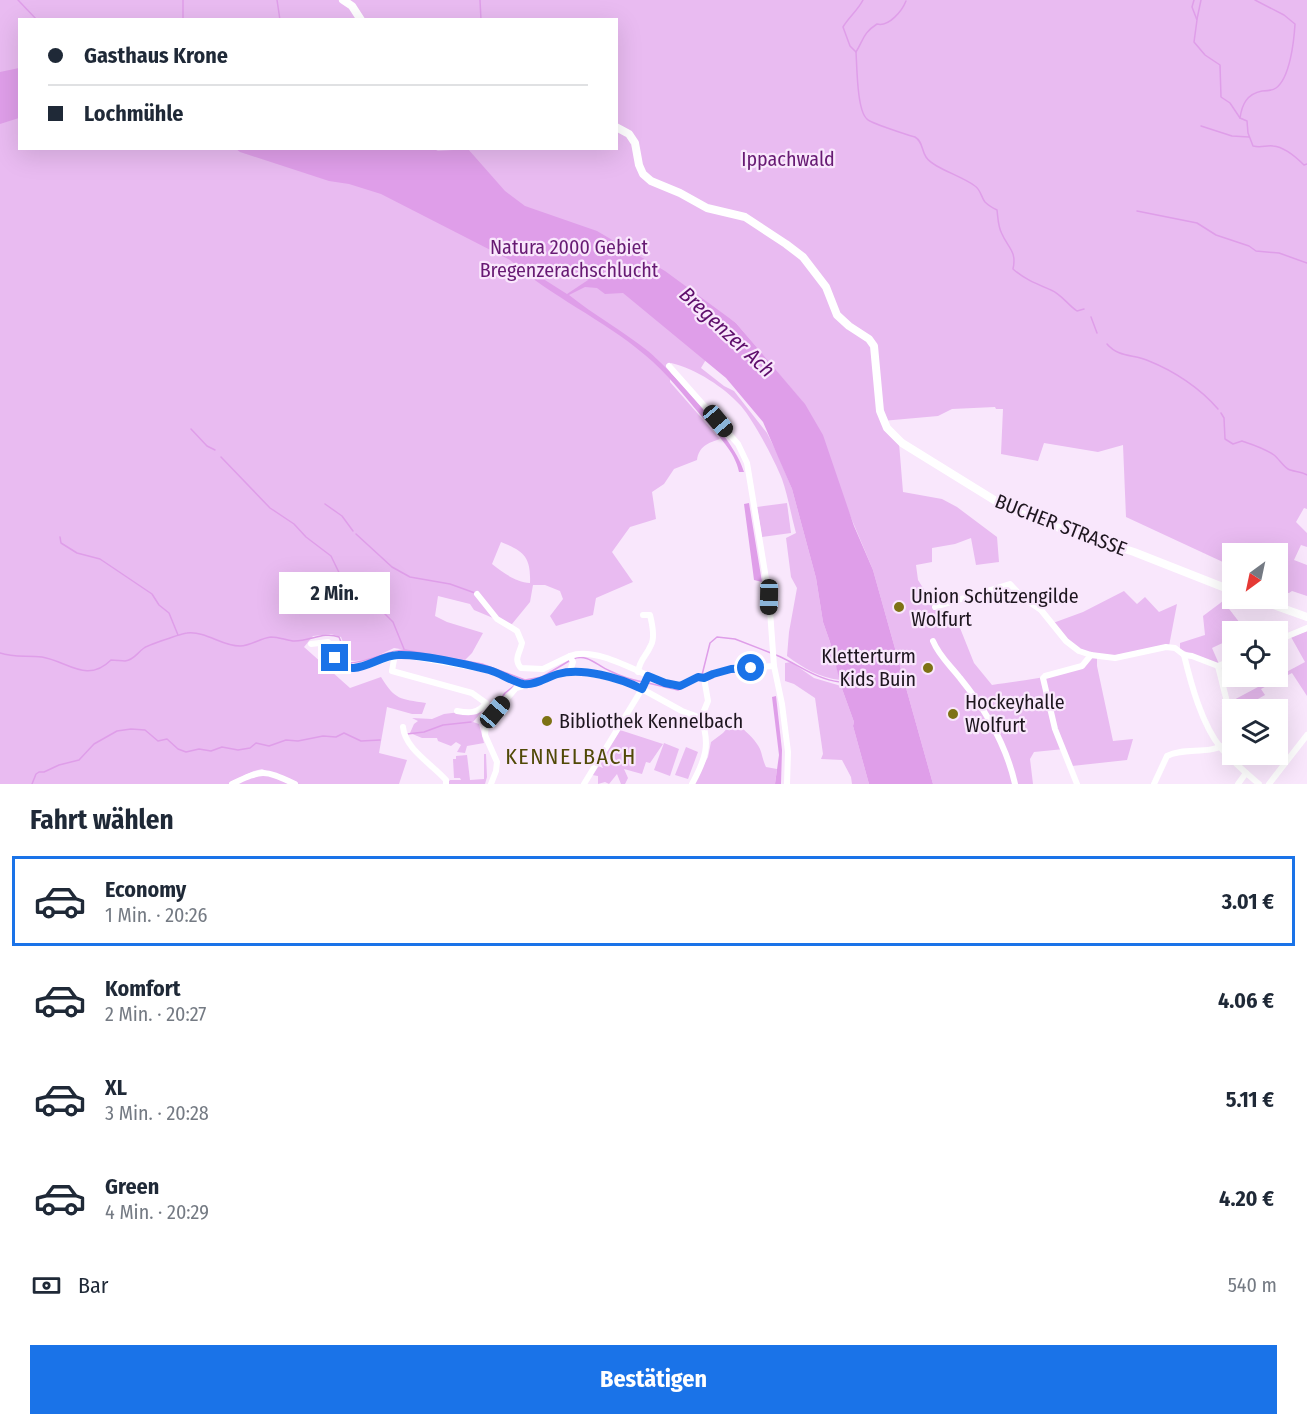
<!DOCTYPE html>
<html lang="de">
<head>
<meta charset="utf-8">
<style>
  :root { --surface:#fff; --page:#f2f2f3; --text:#1f2937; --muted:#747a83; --line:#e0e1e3; --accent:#1a73e8 }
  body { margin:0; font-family:"Fira Sans Condensed",sans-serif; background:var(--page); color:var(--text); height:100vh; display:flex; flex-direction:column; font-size:22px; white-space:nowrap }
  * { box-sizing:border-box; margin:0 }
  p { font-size:20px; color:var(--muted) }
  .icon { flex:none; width:33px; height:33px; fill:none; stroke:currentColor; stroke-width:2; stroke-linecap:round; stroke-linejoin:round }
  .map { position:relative; height:784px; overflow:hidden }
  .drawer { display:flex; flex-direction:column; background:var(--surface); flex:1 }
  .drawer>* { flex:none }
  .banner { position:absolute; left:18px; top:18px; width:600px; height:132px; border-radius:0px; box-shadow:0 6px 24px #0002; display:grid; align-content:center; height:132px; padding:0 30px; background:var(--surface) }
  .needle { width:39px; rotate:213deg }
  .tools { position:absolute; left:1222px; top:543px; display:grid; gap:12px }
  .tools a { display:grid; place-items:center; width:66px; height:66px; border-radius:0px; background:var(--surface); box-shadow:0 6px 24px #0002; font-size:30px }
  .end { position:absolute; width:27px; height:27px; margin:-14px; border:8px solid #1a73e8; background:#fff; box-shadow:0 0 0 3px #fff }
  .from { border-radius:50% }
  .bubble { position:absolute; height:42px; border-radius:0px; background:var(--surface); box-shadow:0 6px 24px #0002; font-size:20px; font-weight:700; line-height:42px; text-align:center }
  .car { position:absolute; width:18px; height:36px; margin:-18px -9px; border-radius:8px; box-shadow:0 0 4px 2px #0007; background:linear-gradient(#222 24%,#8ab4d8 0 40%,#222 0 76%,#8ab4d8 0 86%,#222 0) }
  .banner b { display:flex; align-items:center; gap:21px; height:57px; font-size:22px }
  .banner b+b { border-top:2px solid var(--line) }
  .banner i { width:15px; height:15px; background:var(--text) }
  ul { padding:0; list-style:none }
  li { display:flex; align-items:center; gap:18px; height:90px; margin:0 12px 9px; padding:0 18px; border:3px solid transparent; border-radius:0px }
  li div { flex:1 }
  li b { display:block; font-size:22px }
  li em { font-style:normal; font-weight:700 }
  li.on { border-color:var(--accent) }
  li>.icon { width:54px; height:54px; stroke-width:1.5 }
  h2 { padding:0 30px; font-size:27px; line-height:72px }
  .pay { display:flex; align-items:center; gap:15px; height:66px; padding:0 30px; font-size:22px }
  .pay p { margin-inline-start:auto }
  .action { display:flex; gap:12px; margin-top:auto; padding:12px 30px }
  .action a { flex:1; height:69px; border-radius:0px; background:var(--accent); color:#fff; font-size:24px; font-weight:700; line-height:69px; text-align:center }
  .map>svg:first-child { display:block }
  .green { fill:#e9bbf1; fill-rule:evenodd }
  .water { fill:#df9ee9; fill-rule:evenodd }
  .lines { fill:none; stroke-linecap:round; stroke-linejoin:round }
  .stream { stroke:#df9ee9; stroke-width:1.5 }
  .street { stroke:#fff; stroke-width:6 }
  .secondary { stroke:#fff; stroke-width:8 }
  .route { stroke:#1a73e8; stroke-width:8 }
  .poi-dot { fill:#7d7214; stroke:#f9e7fc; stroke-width:2 }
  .labels { text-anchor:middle; stroke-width:4.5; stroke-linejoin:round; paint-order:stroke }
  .park-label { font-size:20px; fill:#671a73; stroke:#f9e7fc }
  .street-label { font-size:20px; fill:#1e161f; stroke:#f9e7fc }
  .poi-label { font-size:20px; fill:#1e161f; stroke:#f9e7fc; text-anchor:start }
  .water-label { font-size:21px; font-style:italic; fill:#5e0e6b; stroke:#f9e7fc }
  .quarter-label { font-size:22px; letter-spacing:1.5px; fill:#514907; stroke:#f9e7fc }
</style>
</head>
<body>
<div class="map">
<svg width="1307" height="784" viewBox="0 0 1307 784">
  <rect width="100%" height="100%" fill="#f9e7fc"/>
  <g class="green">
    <path d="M0,0H1307V509L1304,508L1296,522L1307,533V547L1301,545L1294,560L1307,565V596L1292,591L1289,593L1278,592V554L1230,552L1225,563L1126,517L1123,445L1098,452L1044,443L1038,461L1001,454L1003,409H996L995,407L952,409L938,416L882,421L899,443L903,492L942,499L957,507L997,537L999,562L976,565L971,538L955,544L932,548V562L916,565L918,580L935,607L939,619L960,628L974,663L992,685C1017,681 1061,677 1083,666C1088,664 1090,660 1092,655C1074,648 1065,637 1053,623L1083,612L1124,591L1137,604L1145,597L1159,612L1177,604L1169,646L1115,657L1097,656V666L1113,741L1133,739L1127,760L1072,766L1064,749L1034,752L1030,759L1033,784H933L873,570L802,401L736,323L730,319L701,368L724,386L734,391L767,433L778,455L792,489L816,578L823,622L830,642L840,680C818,677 805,669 787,656L789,632L797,588L791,577L786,538L796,533C791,515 788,496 782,479C775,461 754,421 741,406C724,387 696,369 671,363L670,382L720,439C708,443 699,446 697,460L674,469L664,484L652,492L656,519L630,527L612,552L633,582L596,598L593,615L556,626L550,616L563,599L560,591L545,585H533L530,602L512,624L505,623L474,610L470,604L438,596L435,616L447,622L483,633L472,653L465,660L394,648L371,659L355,661L347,660L342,654L343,642L341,637L331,634L313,636L304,647L350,688L381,677C395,700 400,699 426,703L422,714H412L387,707L379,753L407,760L399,784H297L262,769L254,771L239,778L263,773L292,784H0ZM20,20H616V148H20ZM501,542C524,551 531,557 530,583C515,582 504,573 492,564Z"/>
    <polygon points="787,503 791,533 762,537 757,507"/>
    <polygon points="1223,601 1246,631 1233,632 1233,638 1212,648 1219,664 1215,665 1180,649 1180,643 1205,635 1203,616"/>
    <polygon points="1307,631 1307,696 1292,673 1261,689 1265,695 1240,709 1232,709 1230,702 1305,662 1291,637"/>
    <polygon points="791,662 814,678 841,686 854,722 853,726 869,784 852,784 851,777 842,760 821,759 823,754 815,698 794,684 785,681 785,663"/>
    <polygon points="484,709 473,722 479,724 484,743 467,746 465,753 457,752 461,745 456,742 451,746 438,741 437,738 422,738 410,733 414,724 418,721 412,718 432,719 444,714"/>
    <path d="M736,718C740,729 751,734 757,744C762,750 762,759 766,767L777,769L775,784H694L708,757L711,742L723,733Z"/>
    <polygon points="620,730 663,744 650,763 646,762 642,774 624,769 628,778 625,784 621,784 617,774 609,784 605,782 598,784 598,776 592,775 598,766 603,768 600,762"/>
    <polygon points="664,743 679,749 670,776 654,770"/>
    <polygon points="686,747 698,752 688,779 675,775"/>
    <polygon points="484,754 486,754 487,777 485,784 447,784 450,780 461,780 460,778 454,778 453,759 456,759 456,756 467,755 470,780 484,779"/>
  </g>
  <g class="water">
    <polygon points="19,68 19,118 0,124 0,72"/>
    <path d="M432,148L438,151L468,149L505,191L525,206L597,231L665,271L736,323L805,404L823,435L854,526L873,570L933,784H869L853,726L854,722L841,686L830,642L823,622L816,578L792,489L763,422L726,378L623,293L605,294L597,288L585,287L569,295C594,315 623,331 648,351C672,371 737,442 744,472H739C735,451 717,435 704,419C685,397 667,373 645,355C603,319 551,297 510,260L381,194L349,184L329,181L240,152L236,149ZM529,264H536L588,280L567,294L526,268Z"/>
    <polygon points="749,503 762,582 754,580 753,572 744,504"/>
    <polygon points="776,696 782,750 781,784 775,784 779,755 772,697"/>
  </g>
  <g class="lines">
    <g class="stream">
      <polyline points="18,0 37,20"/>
      <polyline points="277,0 280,20"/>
      <polyline points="480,0 481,20"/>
      <path d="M863,0C858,10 849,17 843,27L850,46L856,52C857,67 857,111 867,119C870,123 908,135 915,137C923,142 921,149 926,157C933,168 962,176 975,186C981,190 981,197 985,202C988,205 993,208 997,210C998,218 998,227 1002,234C1008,248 1017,251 1013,269C1024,279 1037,284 1051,290C1061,294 1068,305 1077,311L1084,309"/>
      <polyline points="1194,0 1192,7 1197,20 1194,42 1205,55 1220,65 1221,97 1230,103 1240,118"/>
      <path d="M1255,0L1284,15L1295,24C1294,41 1290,78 1276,88C1272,91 1267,91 1262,91C1247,94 1242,104 1240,118L1247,121L1248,133L1253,146C1262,148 1266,145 1273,146C1285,147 1296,157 1304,165L1307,164"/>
      <polyline points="1197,19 1201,0"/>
      <polyline points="183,20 183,0"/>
      <path d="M856,52C864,39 863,33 877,24C889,27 902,11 906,1"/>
      <polyline points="1201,126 1232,136 1249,137"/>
      <polyline points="1137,211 1197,223 1216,235 1249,246 1256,251 1279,253 1307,263"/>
      <polyline points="1091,317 1097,333"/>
      <path d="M1107,344C1119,358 1134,354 1149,361C1174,371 1200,388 1218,409"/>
      <path d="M1221,413L1224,418L1225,439L1233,444L1242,441C1254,445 1264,448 1274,455C1279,459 1283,466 1288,469C1293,472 1301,471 1307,475"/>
      <polyline points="191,429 207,446 215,450"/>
      <polyline points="221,457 270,508 294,524 306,537 331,556 345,585 371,600 393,622 404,649"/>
      <polyline points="325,504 342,516 353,531"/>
      <polyline points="356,534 392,567 410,577 450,584 475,593"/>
      <polyline points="60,537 61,543 77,553 100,559 152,594 159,605 169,613 178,635"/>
      <path d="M0,653C14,658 27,655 42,657C67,661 87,684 111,660C116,660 121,661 125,661C134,660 137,653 144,648C146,646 183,633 187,633C207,631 221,646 240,646C251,646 260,638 271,637C279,637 285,640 293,641C309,642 323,631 339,637L341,642L340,654L349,663C371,662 386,650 405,650L482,664L525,680L542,677L569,661"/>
      <path d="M776,655C798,664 815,679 840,682"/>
      <path d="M573,659C588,653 597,666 610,671C620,676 632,680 643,682"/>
      <polyline points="702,675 710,643 717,637 735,639 771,653"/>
      <polyline points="648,683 678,690 694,682"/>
      <polyline points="487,712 495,707 505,693 514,686"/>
      <polyline points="407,734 424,732 443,725 471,722"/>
      <polyline points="32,784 36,774 39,772 44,772 59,765 79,760 94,744 117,731 131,729 145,730 158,741 167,739 178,749 186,752 199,749 211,751 222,747 238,750 250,748 256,743 269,746 286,740 298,741 323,736 336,737 344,733 361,741 380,740"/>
    </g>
    <g class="street">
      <polyline points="669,366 738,444 747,463 769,597 774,666 782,704 788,752 787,784"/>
      <path d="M477,594L497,619L517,631L522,643C520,653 513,659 521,668L543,669L570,656"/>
      <polyline points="935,607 1010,584 1022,597 1041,610 1066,641 1079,651 1091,655 1115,658 1166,647 1175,648 1184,655 1192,656 1218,666 1233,660"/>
      <polyline points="1278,640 1307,628"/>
      <path d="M933,641C939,656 950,665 960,678C986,710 1006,744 1015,784"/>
      <path d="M311,644L328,642C332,648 332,658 339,663C359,678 384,654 404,655L488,670L524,684"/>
      <path d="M395,654L392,671L472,693L486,703C478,714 468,713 457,711"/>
      <path d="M1184,655C1191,684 1202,725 1221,748C1232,761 1246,773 1259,784"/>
      <path d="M570,671L573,662L570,656C598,645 646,678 674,686H679L696,678H704L713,674L731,669L774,666"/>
      <path d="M638,672C640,658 646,657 651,645C655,638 652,623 650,615H643"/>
      <polyline points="701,718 708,701 704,678"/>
      <path d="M403,727C405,749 432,764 446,780V784"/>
      <path d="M232,784C263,769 264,770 295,784"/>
      <path d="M491,784L496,771L497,762L485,735L486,723L516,688L541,681L556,674L578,671L621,680L642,689L682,711L701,718C711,745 705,760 692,784"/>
      <polyline points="584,784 642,689 648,677"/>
      <polyline points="1077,784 1055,729 1043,678 1045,676 1082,666 1091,655"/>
      <path d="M1154,784L1167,756C1184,747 1209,755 1226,744L1231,718L1218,666"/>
      <polyline points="1238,784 1246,773"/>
      <polyline points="1269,784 1307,735"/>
    </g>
    <g class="secondary">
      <polyline points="343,0 352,6 361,20"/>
      <polyline points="616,127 629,134 635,143 639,165 643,174 651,181 680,193 707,208 745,217 786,244 803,257 826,287 837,315 849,326 869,339 874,346 880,411 887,428 902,443 1007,508 1044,523 1134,552 1233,591"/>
      <polyline points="1254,598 1307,617"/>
    </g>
  </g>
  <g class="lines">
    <path class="route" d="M335,658C352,682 377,655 398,655C420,654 466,664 489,670C500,673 511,681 523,684C535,686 547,677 558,674C582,667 620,678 642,689L648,676L665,683L680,686L698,677L704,678L713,674L731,669L751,668"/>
  </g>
  <g class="poi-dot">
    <circle cx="899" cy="607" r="6"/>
    <circle cx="928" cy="668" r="6"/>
    <circle cx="953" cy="714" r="6"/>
    <circle cx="547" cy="721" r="6"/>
  </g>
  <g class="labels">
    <g class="park-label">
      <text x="788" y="166">Ippachwald</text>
      <text x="569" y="254">Natura 2000 Gebiet<tspan x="569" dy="23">Bregenzerachschlucht</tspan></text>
    </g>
    <g class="street-label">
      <text transform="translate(1061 525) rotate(21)" y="7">BUCHER STRASSE</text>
    </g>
    <g class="poi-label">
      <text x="911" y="603">Union Schützengilde<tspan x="911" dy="23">Wolfurt</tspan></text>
      <text x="916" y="663" text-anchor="end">Kletterturm<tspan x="916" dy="23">Kids Buin</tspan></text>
      <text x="965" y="709">Hockeyhalle<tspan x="965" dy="23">Wolfurt</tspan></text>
      <text x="559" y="728">Bibliothek Kennelbach</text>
    </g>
    <g class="water-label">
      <text transform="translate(727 332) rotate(43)" y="7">Bregenzer Ach</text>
    </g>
    <g class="quarter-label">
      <text x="571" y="764">KENNELBACH</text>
    </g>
  </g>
</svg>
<div class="tools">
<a><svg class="needle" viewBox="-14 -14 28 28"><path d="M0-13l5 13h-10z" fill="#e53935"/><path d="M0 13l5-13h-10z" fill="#747a83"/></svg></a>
<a><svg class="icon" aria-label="locate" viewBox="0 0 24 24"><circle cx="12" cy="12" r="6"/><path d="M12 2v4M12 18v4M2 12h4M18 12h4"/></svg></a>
<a><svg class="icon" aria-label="layers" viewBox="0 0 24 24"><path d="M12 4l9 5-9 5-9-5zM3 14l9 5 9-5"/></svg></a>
</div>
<i class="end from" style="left:751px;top:668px"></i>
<i class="end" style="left:335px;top:658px"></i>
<div class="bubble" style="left:279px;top:572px;width:111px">2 Min.</div>
<i class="car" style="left:718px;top:421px;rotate:140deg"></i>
<i class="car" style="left:769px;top:597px;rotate:181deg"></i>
<i class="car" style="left:495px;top:712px;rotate:40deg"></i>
<div class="banner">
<b><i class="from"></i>Gasthaus Krone</b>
<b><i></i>Lochmühle</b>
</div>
</div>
<section class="drawer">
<h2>Fahrt wählen</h2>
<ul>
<li class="on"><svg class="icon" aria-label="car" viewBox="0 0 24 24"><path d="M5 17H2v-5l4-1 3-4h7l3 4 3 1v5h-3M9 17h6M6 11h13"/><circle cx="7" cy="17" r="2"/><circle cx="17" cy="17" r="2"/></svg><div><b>Economy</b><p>1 Min. · 20:26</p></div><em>3.01 €</em></li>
<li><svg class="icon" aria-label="car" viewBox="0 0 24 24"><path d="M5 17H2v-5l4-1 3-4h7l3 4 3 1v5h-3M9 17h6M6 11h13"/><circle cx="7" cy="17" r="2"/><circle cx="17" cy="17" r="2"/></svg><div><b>Komfort</b><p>2 Min. · 20:27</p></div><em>4.06 €</em></li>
<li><svg class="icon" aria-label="car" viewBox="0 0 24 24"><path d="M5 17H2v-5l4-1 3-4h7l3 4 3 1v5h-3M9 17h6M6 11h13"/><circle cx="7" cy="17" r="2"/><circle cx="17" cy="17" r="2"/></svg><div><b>XL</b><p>3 Min. · 20:28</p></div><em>5.11 €</em></li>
<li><svg class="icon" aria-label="car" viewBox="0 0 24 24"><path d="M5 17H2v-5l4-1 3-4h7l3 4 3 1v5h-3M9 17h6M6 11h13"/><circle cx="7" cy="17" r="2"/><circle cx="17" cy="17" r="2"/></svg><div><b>Green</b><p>4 Min. · 20:29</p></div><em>4.20 €</em></li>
</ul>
<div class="pay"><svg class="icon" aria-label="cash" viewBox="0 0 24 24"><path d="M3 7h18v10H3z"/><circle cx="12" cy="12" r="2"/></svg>Bar<p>540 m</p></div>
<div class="action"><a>Bestätigen</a></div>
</section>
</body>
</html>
